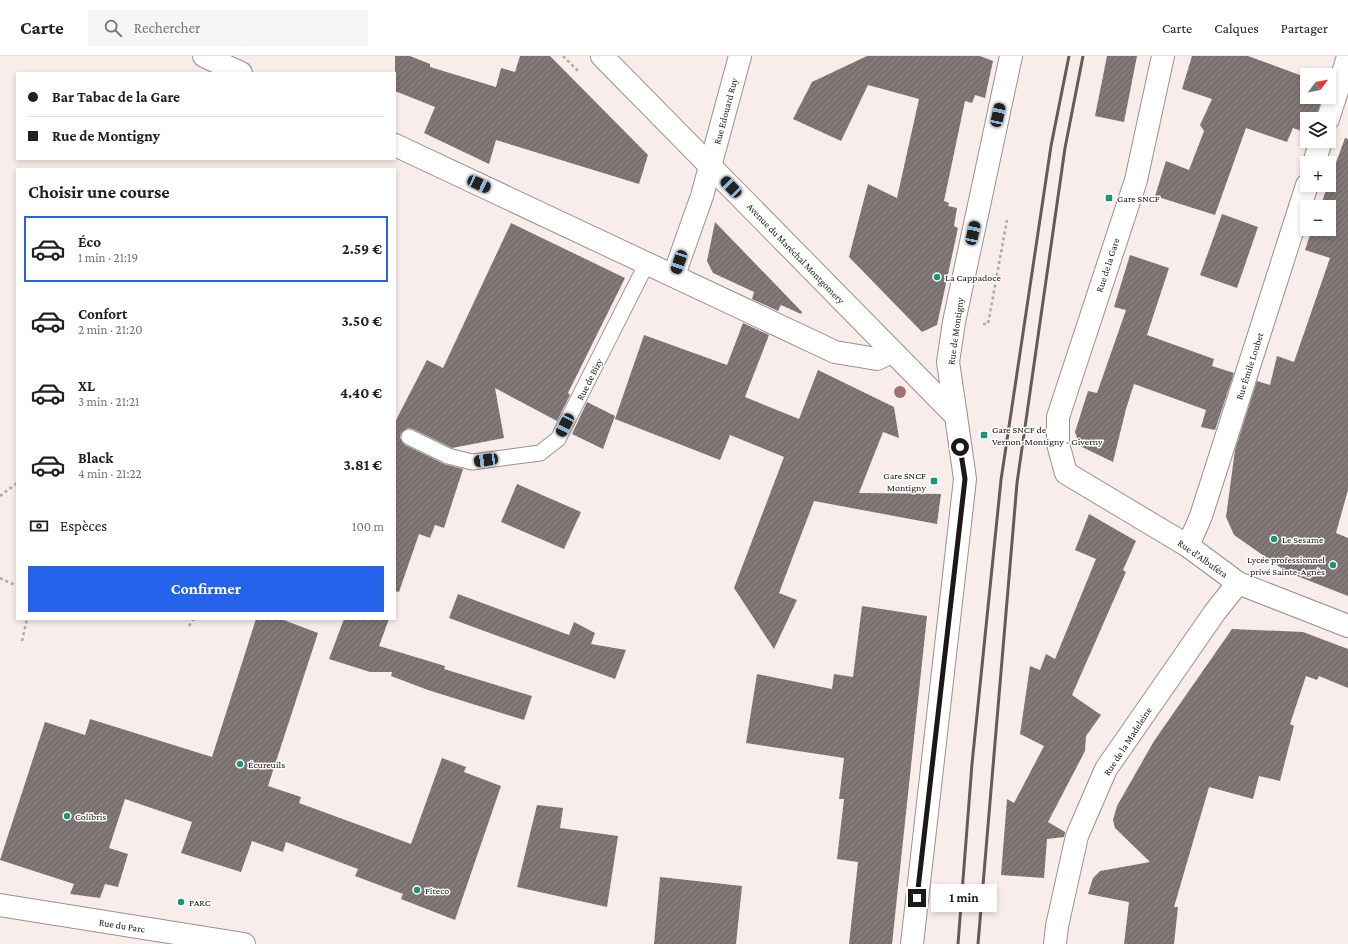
<!DOCTYPE html>
<html lang="fr">
<head>
<meta charset="utf-8">
<style>
  :root { --surface:#fff; --page:#f6f6f6; --text:#202124; --muted:#757577; --line:#e0e0e0; --accent:#2563eb }
  body { margin:0; font-family:"Crimson Pro",serif; background:var(--page); color:var(--text); height:100vh; display:flex; flex-direction:column; font-size:15px; white-space:nowrap }
  * { box-sizing:border-box; margin:0 }
  p { font-size:13px; color:var(--muted) }
  .icon { flex:none; width:22px; height:22px; fill:none; stroke:currentColor; stroke-width:2; stroke-linecap:round; stroke-linejoin:round }
  .map { position:relative; flex:1; overflow:hidden }
  .side { position:absolute; left:16px; top:112px; width:380px; height:452px; display:flex; flex-direction:column; background:var(--surface); border-radius:0px; box-shadow:0 2px 6px #0003 }
  .side>* { flex:none }
  .top-card { position:absolute; left:16px; top:16px; width:380px; height:88px; border-radius:0px; box-shadow:0 2px 6px #0003; display:grid; align-content:center; height:88px; padding:0 12px; background:var(--surface) }
  .needle { width:26px; rotate:58deg }
  .tools { position:absolute; left:1300px; top:12px; display:grid; gap:8px }
  .tools a { display:grid; place-items:center; width:36px; height:36px; border-radius:0px; background:var(--surface); box-shadow:0 2px 6px #0003; font-size:20px }
  .end { position:absolute; width:18px; height:18px; margin:-9px; border:5px solid #1b1817; background:#fff; box-shadow:0 0 0 2px #fff }
  .from { border-radius:50% }
  .bubble { position:absolute; height:28px; border-radius:0px; background:var(--surface); box-shadow:0 2px 6px #0003; font-size:13px; font-weight:700; line-height:28px; text-align:center }
  .car { position:absolute; width:12px; height:24px; margin:-12px -6px; border-radius:5px; box-shadow:0 0 3px 1px #0007; background:linear-gradient(#222 24%,#8ab4d8 0 40%,#222 0 76%,#8ab4d8 0 86%,#222 0) }
  .top-card b { display:flex; align-items:center; gap:14px; height:38px; font-size:15px }
  .top-card b+b { border-top:1px solid var(--line) }
  .top-card i { width:10px; height:10px; background:var(--text) }
  ul { padding:0; list-style:none }
  li { display:flex; align-items:center; gap:12px; height:66px; margin:0 8px 6px; padding:0 4px; border:2px solid transparent; border-radius:0px }
  li div { flex:1 }
  li b { display:block; font-size:15px }
  li em { font-style:normal; font-weight:700 }
  li.on { border-color:var(--accent) }
  li>.icon { width:36px; height:36px; stroke-width:1.5 }
  h2 { padding:0 12px; font-size:18px; line-height:48px }
  .pay { display:flex; align-items:center; gap:10px; height:44px; padding:0 12px; font-size:15px }
  .pay p { margin-inline-start:auto }
  .button { display:flex; gap:8px; margin-top:auto; padding:8px 12px }
  .button a { flex:1; height:46px; border-radius:0px; background:var(--accent); color:#fff; font-size:16px; font-weight:700; line-height:46px; text-align:center }
  header { display:flex; align-items:center; gap:24px; box-sizing:border-box; height:56px; padding:0 20px; background:var(--surface); border-bottom:1px solid var(--line) }
  header strong { font-size:19px }
  nav { display:flex; gap:22px; margin-inline-start:auto; font-size:14px }
  .search { width:280px; height:36px; background:var(--page); display:flex; align-items:center; gap:10px; box-sizing:border-box; padding:0 14px; border-radius:0px; color:var(--muted); font-size:15px }
  .map>svg:first-child { display:block }
  .building { fill:url(#building-hatch) }
  .lines { fill:none; stroke-linecap:round; stroke-linejoin:round }
  .lane-casing { stroke:#9a908f; stroke-width:17 }
  .street-casing { stroke:#9a908f; stroke-width:24 }
  .secondary-casing { stroke:#9a908f; stroke-width:24 }
  .path { stroke:#b0a8a6; stroke-width:2.5; stroke-dasharray:3 3; stroke-linecap:butt }
  .lane { stroke:#fff; stroke-width:15 }
  .street { stroke:#fff; stroke-width:22 }
  .secondary { stroke:#fff; stroke-width:22 }
  .rail { stroke:#615c5a; stroke-width:3 }
  .tree { fill:#9e7370 }
  .route { stroke:#1b1817; stroke-width:5 }
  .poi-dot { fill:#1d957a; stroke:#fff; stroke-width:1.5 }
  .labels { text-anchor:middle; stroke-width:3; stroke-linejoin:round; paint-order:stroke }
  .street-label { font-size:10px; fill:#1b1817; stroke:#fff }
  .poi-label { font-size:10px; fill:#1b1817; stroke:#fff; text-anchor:start }
</style>
</head>
<body>
<header>
<strong>Carte</strong>
<div class="search"><svg class="icon" aria-label="search" viewBox="0 0 24 24"><circle cx="10" cy="10" r="6"/><path d="M15 15l6 6"/></svg>Rechercher</div>
<nav><a>Carte</a><a>Calques</a><a>Partager</a></nav>
</header>
<div class="map">
<svg width="1348" height="888" viewBox="0 0 1348 888">
  <defs>
    <pattern id="building-hatch" width="6" height="6" patternUnits="userSpaceOnUse"><rect width="6" height="6" fill="#827877"/><path d="M-1 1l2-2M0 6l6-6M5 7l2-2" fill="none" stroke="#6a6161"/></pattern>
  </defs>
  <rect width="100%" height="100%" fill="#f8edeb"/>
  <g class="building">
    <polygon points="395,0 410,0 430,8 430,11 496,31 501,12 515,16 520,0 550,0 648,99 639,128 496,84 489,108 424,77 435,51 395,35"/>
    <polygon points="867,0 980,0 993,5 985,42 975,39 972,47 965,45 944,145 949,147 948,150 957,152 954,170 958,172 937,269 922,276 849,201 868,128 897,142 919,43 868,29 841,85 793,63 812,26"/>
    <polygon points="1107,0 1137,0 1124,66 1095,60"/>
    <polygon points="1192,0 1248,0 1305,21 1307,15 1320,19 1307,19 1307,41 1322,41 1316,63 1307,63 1307,77 1293,72 1287,86 1246,72 1215,159 1155,140 1166,105 1189,114 1204,75 1200,69 1212,43 1182,33"/>
    <polygon points="1345,82 1348,83 1348,434 1336,477 1348,482 1348,540 1287,516 1234,479 1226,461 1235,394 1257,325 1270,329 1277,300 1294,306 1330,202 1305,194 1312,173 1329,173 1329,151 1320,151"/>
    <polygon points="1222,158 1258,171 1237,232 1200,219"/>
    <polygon points="715,166 802,256 801,258 781,249 778,255 752,243 754,236 713,217 707,205"/>
    <polygon points="511,167 625,222 568,337 570,339 557,365 495,332 504,382 452,392 413,373 408,372 401,377 400,382 405,389 444,408 463,413 444,472 435,469 430,482 419,478 399,536 395,535 395,366 427,304 443,312"/>
    <polygon points="1130,199 1169,212 1147,279 1214,303 1212,310 1234,317 1215,374 1201,371 1206,354 1134,328 1126,353 1113,406 1080,390 1075,376 1088,335 1097,337 1126,254 1114,251"/>
    <polygon points="743,267 769,279 745,341 799,363 818,314 894,351 899,382 883,376 859,437 941,438 937,468 814,445 779,537 797,544 774,593 734,532 784,401 730,379 720,404 615,363 644,279 727,309"/>
    <polygon points="587,346 615,360 603,393 572,378"/>
    <polygon points="517,428 581,456 564,493 501,466"/>
    <polygon points="1089,458 1136,485 1123,514 1126,516 1072,639 1101,659 1086,680 1085,695 1048,766 1065,776 1064,781 1047,783 1044,822 1001,819 1007,743 1014,747 1044,690 1020,678 1030,610 1040,614 1046,598 1055,603 1096,503 1075,494"/>
    <polygon points="458,538 569,579 574,566 595,577 591,588 626,594 615,623 449,562"/>
    <polygon points="862,550 927,560 892,888 849,888 858,806 837,803 844,743 839,743 844,702 746,687 757,618 832,633 834,618 853,621"/>
    <polygon points="256,563 281,563 318,577 268,730 301,741 299,747 411,788 442,702 466,711 464,716 501,730 455,864 401,843 403,838 355,820 358,813 286,786 283,796 252,785 241,816 181,797 192,766 125,743 109,792 128,798 118,831 105,828 100,842 70,838 74,828 0,804 45,666 85,679 90,663 212,701"/>
    <polygon points="344,563 389,563 379,590 445,610 444,613 532,640 524,664 428,634 391,620 392,616 370,616 329,603"/>
    <polygon points="1232,573 1303,576 1348,593 1348,632 1319,620 1317,624 1306,620 1290,668 1294,670 1280,725 1259,720 1253,743 1209,731 1174,851 1178,851 1174,888 1124,888 1129,846 1088,838 1093,822 1100,815 1150,806 1115,772 1113,764 1117,750 1154,685"/>
    <polygon points="537,749 563,752 560,772 618,780 607,851 517,831"/>
    <polygon points="660,821 742,830 736,888 654,888"/>
  </g>
  <g class="lines">
    <g class="lane-casing">
      <polyline id="lane" points="409,381 448,400 472,406 540,397 558,383 647,207"/>
    </g>
    <g class="street-casing">
      <g id="street">
        <polyline points="204,0 241,17"/>
        <polyline points="1163,0 1136,124 1058,361 1058,388 1066,417 1188,490 1238,527 1348,570"/>
        <polyline points="1328,63 1348,1"/>
        <polyline points="395,89 835,296 877,303 892,296"/>
        <polyline points="1314,107 1321,85"/>
        <polyline points="674,219 702,140 740,0"/>
        <polyline points="956,360 948,306 954,266 1011,0"/>
        <polyline points="1188,490 1201,460 1307,129"/>
        <polyline points="0,849 244,888"/>
        <polyline points="1055,888 1057,870 1077,780 1106,713 1215,556 1238,527"/>
      </g>
    </g>
    <g class="secondary-casing">
      <polyline id="secondary" points="602,0 956,360 965,423 912,888"/>
    </g>
    <g class="path">
      <polyline points="563,0 578,15"/>
      <polyline points="983,268 988,268 1007,164"/>
      <polyline points="0,440 17,427"/>
      <polyline points="0,522 17,530"/>
      <polyline points="189,570 194,563"/>
      <polyline points="22,585 27,563"/>
    </g>
    <use href="#lane" class="lane"/>
    <use href="#street" class="street"/>
    <use href="#secondary" class="secondary"/>
    <g class="rail">
      <polyline points="958,888 972,708 1001,424 1051,90 1069,0"/>
      <polyline points="978,888 1017,427 1065,92 1083,0"/>
    </g>
  </g>
  <circle class="tree" cx="900" cy="336" r="6"/>
  <g class="lines">
    <polyline class="route" points="917,842 965,423 960,391"/>
  </g>
  <g class="poi-dot">
    <rect x="1105" y="138" width="8" height="8" rx="2"/>
    <circle cx="937" cy="221" r="4"/>
    <rect x="980" y="375" width="8" height="8" rx="2"/>
    <rect x="930" y="421" width="8" height="8" rx="2"/>
    <circle cx="1274" cy="483" r="4"/>
    <circle cx="1333" cy="509" r="4"/>
    <circle cx="240" cy="708" r="4"/>
    <circle cx="67" cy="760" r="4"/>
    <circle cx="417" cy="834" r="4"/>
    <circle cx="181" cy="846" r="4"/>
  </g>
  <g class="labels">
    <g class="street-label">
      <text transform="translate(725 55) rotate(-75)" y="4">Rue Edouard Ruy</text>
      <text transform="translate(796 197) rotate(46)" y="4">Avenue du Maréchal Montgomery</text>
      <text transform="translate(1107 209) rotate(-72)" y="4">Rue de la Gare</text>
      <text transform="translate(955 275) rotate(-82)" y="4">Rue de Montigny</text>
      <text transform="translate(1249 310) rotate(-72)" y="4">Rue Émile Loubet</text>
      <text transform="translate(589 323) rotate(-63)" y="4">Rue de Bizy</text>
      <text transform="translate(1203 502) rotate(35)" y="4">Rue d'Albuféra</text>
      <text transform="translate(1127 685) rotate(-57)" y="4">Rue de la Madeleine</text>
      <text transform="translate(122 869) rotate(9)" y="4">Rue du Parc</text>
    </g>
    <g class="poi-label">
      <text x="1117" y="146">Gare SNCF</text>
      <text x="945" y="225">La Cappadoce</text>
      <text x="992" y="377">Gare SNCF de<tspan x="992" dy="12">Vernon-Montigny - Giverny</tspan></text>
      <text x="926" y="423" text-anchor="end">Gare SNCF<tspan x="926" dy="12">Montigny</tspan></text>
      <text x="1282" y="487">Le Sesame</text>
      <text x="1325" y="507" text-anchor="end">Lycée professionnel<tspan x="1325" dy="12">privé Sainte-Agnès</tspan></text>
      <text x="248" y="712">Écureuils</text>
      <text x="75" y="764">Colibris</text>
      <text x="425" y="838">Fiteco</text>
      <text x="189" y="850">PARC</text>
    </g>
  </g>
</svg>
<div class="tools">
<a><svg class="needle" viewBox="-14 -14 28 28"><path d="M0-13l5 13h-10z" fill="#e53935"/><path d="M0 13l5-13h-10z" fill="#757577"/></svg></a>
<a><svg class="icon" aria-label="layers" viewBox="0 0 24 24"><path d="M12 4l9 5-9 5-9-5zM3 14l9 5 9-5"/></svg></a>
<a>+</a>
<a>−</a>
</div>
<i class="end from" style="left:960px;top:391px"></i>
<i class="end" style="left:917px;top:842px"></i>
<div class="bubble" style="left:931px;top:828px;width:66px">1 min</div>
<i class="car" style="left:998px;top:59px;rotate:12deg"></i>
<i class="car" style="left:479px;top:128px;rotate:115deg"></i>
<i class="car" style="left:731px;top:131px;rotate:316deg"></i>
<i class="car" style="left:973px;top:177px;rotate:12deg"></i>
<i class="car" style="left:679px;top:206px;rotate:199deg"></i>
<i class="car" style="left:565px;top:369px;rotate:207deg"></i>
<i class="car" style="left:486px;top:404px;rotate:262deg"></i>
<div class="top-card">
<b><i class="from"></i>Bar Tabac de la Gare</b>
<b><i></i>Rue de Montigny</b>
</div>
<section class="side">
<h2>Choisir une course</h2>
<ul>
<li class="on"><svg class="icon" aria-label="car" viewBox="0 0 24 24"><path d="M5 17H2v-5l4-1 3-4h7l3 4 3 1v5h-3M9 17h6M6 11h13"/><circle cx="7" cy="17" r="2"/><circle cx="17" cy="17" r="2"/></svg><div><b>Éco</b><p>1 min · 21:19</p></div><em>2.59 €</em></li>
<li><svg class="icon" aria-label="car" viewBox="0 0 24 24"><path d="M5 17H2v-5l4-1 3-4h7l3 4 3 1v5h-3M9 17h6M6 11h13"/><circle cx="7" cy="17" r="2"/><circle cx="17" cy="17" r="2"/></svg><div><b>Confort</b><p>2 min · 21:20</p></div><em>3.50 €</em></li>
<li><svg class="icon" aria-label="car" viewBox="0 0 24 24"><path d="M5 17H2v-5l4-1 3-4h7l3 4 3 1v5h-3M9 17h6M6 11h13"/><circle cx="7" cy="17" r="2"/><circle cx="17" cy="17" r="2"/></svg><div><b>XL</b><p>3 min · 21:21</p></div><em>4.40 €</em></li>
<li><svg class="icon" aria-label="car" viewBox="0 0 24 24"><path d="M5 17H2v-5l4-1 3-4h7l3 4 3 1v5h-3M9 17h6M6 11h13"/><circle cx="7" cy="17" r="2"/><circle cx="17" cy="17" r="2"/></svg><div><b>Black</b><p>4 min · 21:22</p></div><em>3.81 €</em></li>
</ul>
<div class="pay"><svg class="icon" aria-label="cash" viewBox="0 0 24 24"><path d="M3 7h18v10H3z"/><circle cx="12" cy="12" r="2"/></svg>Espèces<p>100 m</p></div>
<div class="button"><a>Confirmer</a></div>
</section>
</div>
</body>
</html>
